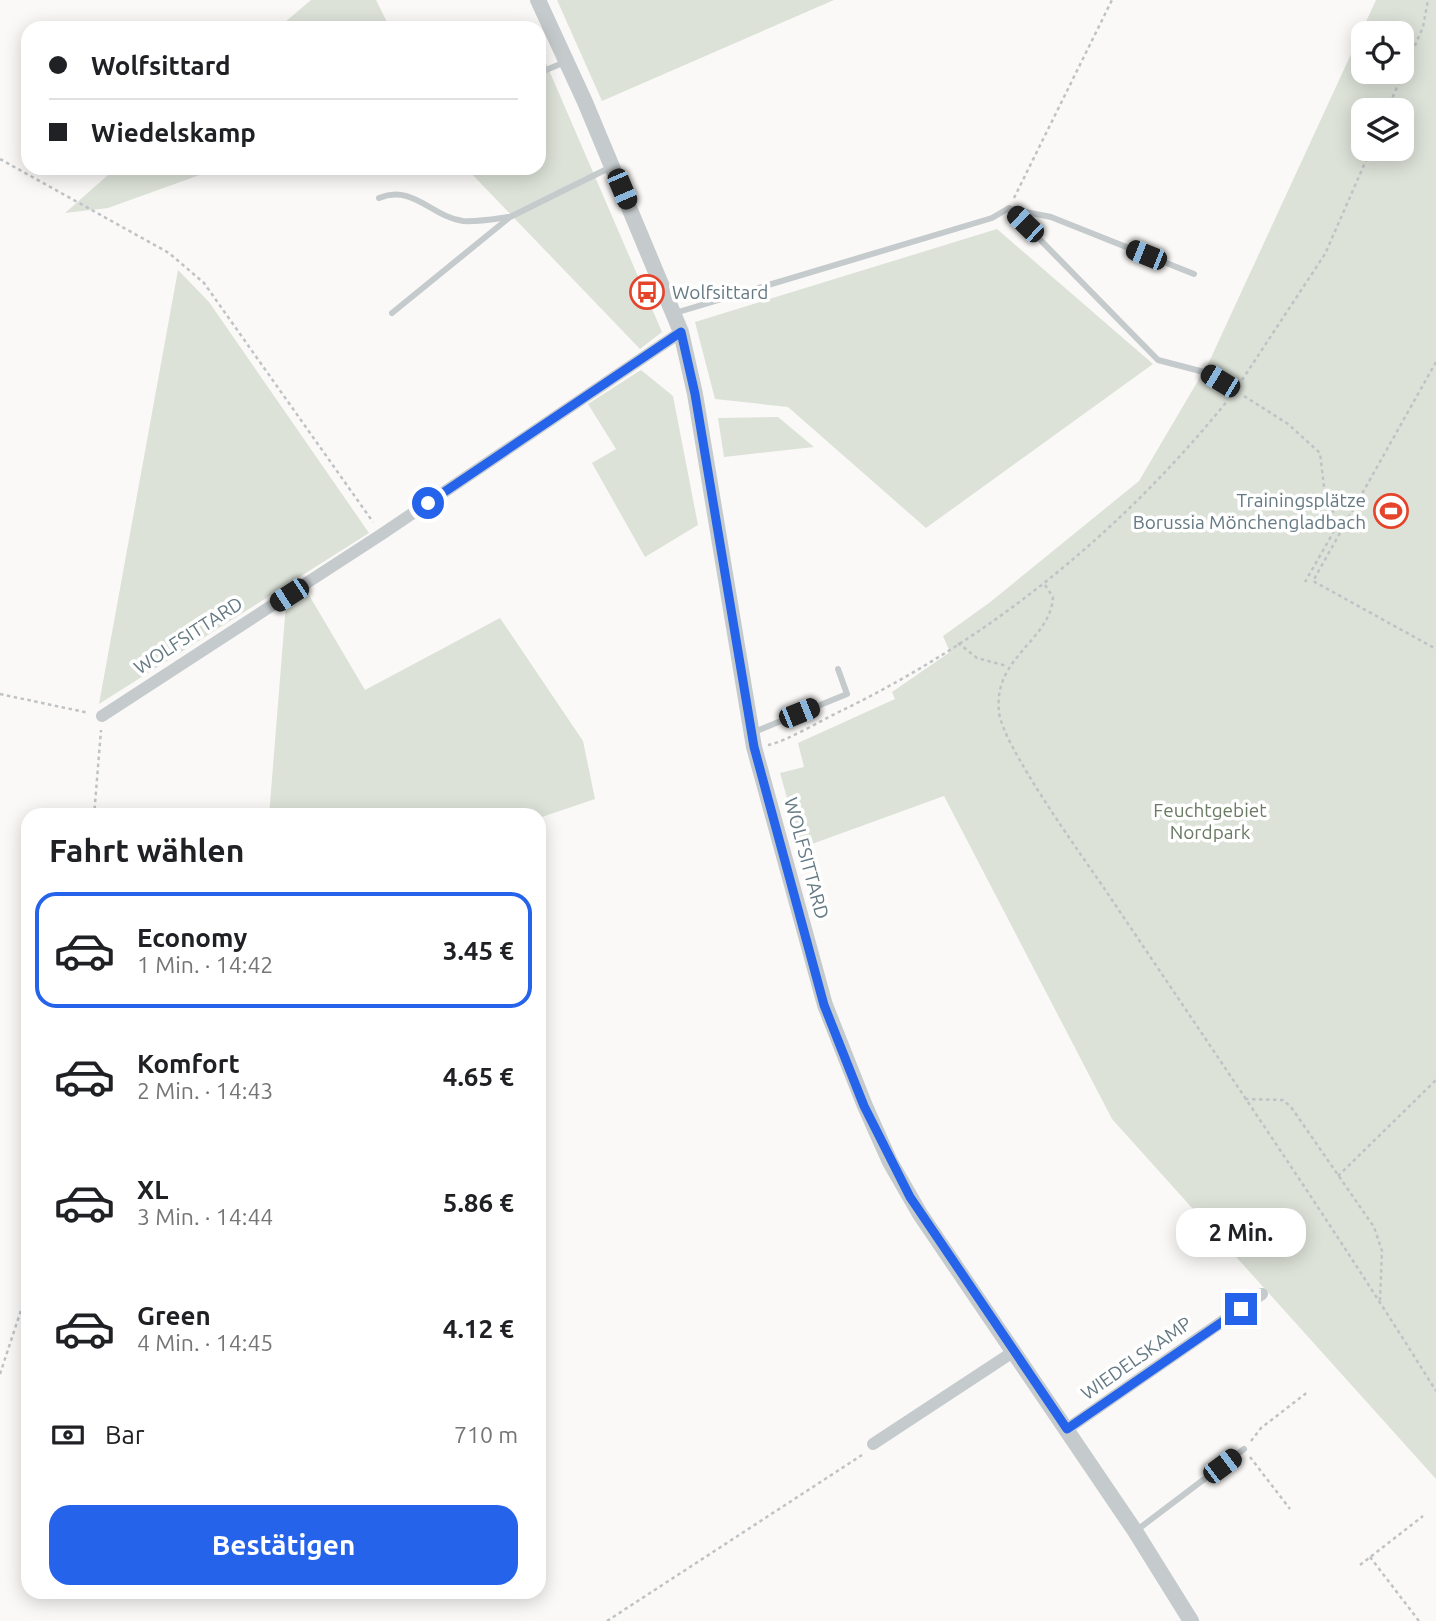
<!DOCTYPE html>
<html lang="de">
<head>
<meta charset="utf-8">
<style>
  :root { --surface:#fff; --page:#f2f2f2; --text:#202124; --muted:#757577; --line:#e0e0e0; --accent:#2563eb }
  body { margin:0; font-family:Ubuntu,sans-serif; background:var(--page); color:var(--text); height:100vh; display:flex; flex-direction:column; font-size:26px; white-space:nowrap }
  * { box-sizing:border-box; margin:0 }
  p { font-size:23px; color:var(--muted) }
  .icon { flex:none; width:38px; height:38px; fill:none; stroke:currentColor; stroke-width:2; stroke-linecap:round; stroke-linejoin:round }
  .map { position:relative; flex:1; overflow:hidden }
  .sheet { position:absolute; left:21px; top:808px; width:525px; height:791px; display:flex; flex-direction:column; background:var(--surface); border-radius:21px; box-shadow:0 4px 18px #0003 }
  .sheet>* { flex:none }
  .banner { position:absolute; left:21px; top:21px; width:525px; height:154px; border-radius:21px; box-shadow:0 4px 18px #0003; display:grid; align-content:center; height:154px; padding:0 28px; background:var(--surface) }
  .buttons { position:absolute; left:1351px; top:21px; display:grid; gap:14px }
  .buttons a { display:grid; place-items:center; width:63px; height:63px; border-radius:14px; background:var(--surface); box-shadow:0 4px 18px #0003; font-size:35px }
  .end { position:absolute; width:32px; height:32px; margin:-16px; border:9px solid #2563eb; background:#fff; box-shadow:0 0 0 4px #fff }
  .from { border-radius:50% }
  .bubble { position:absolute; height:49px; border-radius:21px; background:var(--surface); box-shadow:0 4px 18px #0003; font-size:23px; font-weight:600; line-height:49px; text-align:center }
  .car { position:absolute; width:21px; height:42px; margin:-21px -10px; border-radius:9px; box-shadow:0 0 5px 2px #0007; background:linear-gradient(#222 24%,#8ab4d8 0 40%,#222 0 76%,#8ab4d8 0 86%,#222 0) }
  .banner b { display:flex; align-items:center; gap:24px; height:66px; font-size:26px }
  .banner b+b { border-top:2px solid var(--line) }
  .banner i { width:18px; height:18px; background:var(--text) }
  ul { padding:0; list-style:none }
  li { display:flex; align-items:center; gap:21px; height:116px; margin:0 14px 10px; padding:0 14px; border:4px solid transparent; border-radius:21px }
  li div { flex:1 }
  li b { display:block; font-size:26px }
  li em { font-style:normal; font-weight:600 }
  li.active { border-color:var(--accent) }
  li>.icon { width:63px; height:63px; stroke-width:1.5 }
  h2 { padding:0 28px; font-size:32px; line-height:84px }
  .pay { display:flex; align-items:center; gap:18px; height:77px; padding:0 28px; font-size:26px }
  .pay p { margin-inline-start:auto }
  .action { display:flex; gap:14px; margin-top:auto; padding:14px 28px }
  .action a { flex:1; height:80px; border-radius:21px; background:var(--accent); color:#fff; font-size:28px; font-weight:600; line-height:80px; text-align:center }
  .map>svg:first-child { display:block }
  .green { fill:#dce2d8; fill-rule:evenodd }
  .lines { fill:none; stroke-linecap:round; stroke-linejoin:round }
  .path { stroke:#bfc3c5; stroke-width:2.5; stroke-dasharray:3.5 3.5; stroke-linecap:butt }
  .service { stroke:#c5cbcd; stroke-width:6 }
  .minor { stroke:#c5cbcd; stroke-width:12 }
  .tertiary { stroke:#c5cbcd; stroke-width:16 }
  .route { stroke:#2563eb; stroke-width:9 }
  .labels { text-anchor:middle; stroke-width:7; stroke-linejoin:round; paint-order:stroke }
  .poi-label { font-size:19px; fill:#647983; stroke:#fff; text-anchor:start }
  .street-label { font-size:19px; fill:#647983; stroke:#fff }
  .park-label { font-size:19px; fill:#6a7a63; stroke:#fff }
</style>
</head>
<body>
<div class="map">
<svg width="1436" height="1621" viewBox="0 0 1436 1621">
  <rect width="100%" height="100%" fill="#faf9f7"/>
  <g class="green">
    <polygon points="311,0 376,0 390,28 278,28"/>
    <polygon points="557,0 834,0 602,101"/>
    <path d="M1376,0H1436V1479L1112,1119L944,796L801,848L780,773L804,767L798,743L895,699L892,692L950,652L943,636L989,603L1139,481L1209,362ZM1363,33H1402V72H1363ZM1363,110H1402V149H1363Z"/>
    <polygon points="539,47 662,332 640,349 466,168 539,168"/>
    <polygon points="116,168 219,168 108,208 65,213"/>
    <polygon points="997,229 1153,364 926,528 788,407 715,399 695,322"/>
    <polygon points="178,270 209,302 369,533 99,704"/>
    <polygon points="641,370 673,396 698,525 645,557 592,463 616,449 588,404"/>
    <polygon points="778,417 814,447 724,457 718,418"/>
    <polygon points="306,590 365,690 500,618 583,741 595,799 539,818 269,816 286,604"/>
  </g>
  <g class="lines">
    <g class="path">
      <polyline points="1387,110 1423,27 1428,0"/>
      <polyline points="0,159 169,253 204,283 373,522"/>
      <polyline points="1014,198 1112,0"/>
      <polyline points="1436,362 1313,581 1436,649"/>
      <polyline points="1242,380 1325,254 1371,149"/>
      <polyline points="1244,396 1288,424 1320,453 1324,487 1333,505 1333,533 1305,582"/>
      <path d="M1045,585L1053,597C1050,642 993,656 999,712C1002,745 1082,856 1104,888C1216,1055 1330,1221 1436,1391"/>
      <polyline points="958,643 977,658 1007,666"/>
      <polyline points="0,694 89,713"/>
      <path d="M768,745C788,741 825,718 845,709C995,635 1123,530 1228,400"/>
      <polyline points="94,816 101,730"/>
      <polyline points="1245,1099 1283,1100 1291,1107 1374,1227 1382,1251 1380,1300"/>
      <polyline points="1338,1176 1436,1080"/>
      <polyline points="0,1374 28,1289"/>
      <polyline points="1251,1441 1261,1428 1309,1391"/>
      <polyline points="1250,1457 1290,1509"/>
      <polyline points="1370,1557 1419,1621"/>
      <polyline points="1360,1565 1423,1516"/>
      <polyline points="607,1621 862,1455"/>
    </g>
    <g class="service">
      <polyline points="539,73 565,62"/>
      <path d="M379,198C413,184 432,217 463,221C478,222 494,219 508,217"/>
      <polyline points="1011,209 1051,217 1194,274"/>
      <polyline points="392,313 510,217 611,167"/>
      <polyline points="675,313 992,218 1009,208 1158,360 1204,372 1235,390"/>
      <polyline points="754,732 847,694 838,669"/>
      <polyline points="1137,1530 1244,1449"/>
    </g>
    <g class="minor">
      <polyline points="102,716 382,534 681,332"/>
      <polyline points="1067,1429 1262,1294"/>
      <polyline points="873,1444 1013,1352"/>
    </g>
    <polyline class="tertiary" points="538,0 585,102 681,332 695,394 754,747 825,1005 865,1106 890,1162 920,1214 1135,1531 1191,1621"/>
  </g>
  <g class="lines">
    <polyline class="route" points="428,503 681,332 695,394 754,747 824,1005 864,1106 910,1197 1067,1429 1241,1309"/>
  </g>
  <defs>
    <g id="bus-ring" transform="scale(1.75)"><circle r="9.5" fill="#fff" stroke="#e6432b" stroke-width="1.5"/><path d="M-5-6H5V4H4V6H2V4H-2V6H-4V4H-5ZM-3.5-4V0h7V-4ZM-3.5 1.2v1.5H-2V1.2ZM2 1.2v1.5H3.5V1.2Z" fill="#e6432b"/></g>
    <g id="stadium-ring" transform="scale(1.75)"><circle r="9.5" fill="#fff" stroke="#e6432b" stroke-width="1.5"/><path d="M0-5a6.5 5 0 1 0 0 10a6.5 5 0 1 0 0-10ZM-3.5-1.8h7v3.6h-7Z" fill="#e6432b"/></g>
  </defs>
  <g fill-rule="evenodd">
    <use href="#bus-ring" x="647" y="292"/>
    <use href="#stadium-ring" x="1391" y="511"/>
  </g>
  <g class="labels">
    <g class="poi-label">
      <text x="672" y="299">Wolfsittard</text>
      <text x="1366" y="507" text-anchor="end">Trainingsplätze<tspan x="1366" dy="22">Borussia Mönchengladbach</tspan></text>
    </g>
    <g class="street-label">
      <text transform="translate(188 635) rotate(-33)" y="7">WOLFSITTARD</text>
      <text transform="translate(807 858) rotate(75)" y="7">WOLFSITTARD</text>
      <text transform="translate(1136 1358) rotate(-35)" y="7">WIEDELSKAMP</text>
    </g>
    <g class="park-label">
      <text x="1210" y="817">Feuchtgebiet<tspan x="1210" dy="22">Nordpark</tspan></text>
    </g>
  </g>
</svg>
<div class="buttons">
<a><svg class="icon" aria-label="locate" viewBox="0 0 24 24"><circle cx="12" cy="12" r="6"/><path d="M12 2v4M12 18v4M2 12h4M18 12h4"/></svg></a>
<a><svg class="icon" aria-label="layers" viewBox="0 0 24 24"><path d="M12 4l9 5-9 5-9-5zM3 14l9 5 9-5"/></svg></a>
</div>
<i class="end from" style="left:428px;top:503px"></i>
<i class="end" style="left:1241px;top:1309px"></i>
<div class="bubble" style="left:1176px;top:1208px;width:130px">2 Min.</div>
<i class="car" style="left:622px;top:189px;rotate:157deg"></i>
<i class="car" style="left:1025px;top:224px;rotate:314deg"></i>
<i class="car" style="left:1146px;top:255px;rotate:292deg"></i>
<i class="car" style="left:1220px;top:381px;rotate:301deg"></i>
<i class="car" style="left:289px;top:595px;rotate:237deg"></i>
<i class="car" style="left:799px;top:713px;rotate:68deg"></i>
<i class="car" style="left:1222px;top:1466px;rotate:53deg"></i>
<div class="banner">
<b><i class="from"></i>Wolfsittard</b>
<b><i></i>Wiedelskamp</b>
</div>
<section class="sheet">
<h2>Fahrt wählen</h2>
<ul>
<li class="active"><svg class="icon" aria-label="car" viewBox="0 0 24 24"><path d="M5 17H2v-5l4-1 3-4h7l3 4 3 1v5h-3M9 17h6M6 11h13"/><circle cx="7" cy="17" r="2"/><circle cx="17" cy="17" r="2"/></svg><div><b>Economy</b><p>1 Min. · 14:42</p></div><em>3.45 €</em></li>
<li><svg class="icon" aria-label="car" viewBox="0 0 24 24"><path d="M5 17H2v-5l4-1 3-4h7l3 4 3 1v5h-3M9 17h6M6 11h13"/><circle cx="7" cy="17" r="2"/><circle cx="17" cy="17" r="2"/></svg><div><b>Komfort</b><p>2 Min. · 14:43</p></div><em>4.65 €</em></li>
<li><svg class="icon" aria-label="car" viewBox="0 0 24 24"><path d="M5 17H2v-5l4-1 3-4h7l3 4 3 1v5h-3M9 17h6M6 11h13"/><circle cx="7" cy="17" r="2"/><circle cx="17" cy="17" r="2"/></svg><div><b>XL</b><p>3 Min. · 14:44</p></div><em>5.86 €</em></li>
<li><svg class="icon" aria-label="car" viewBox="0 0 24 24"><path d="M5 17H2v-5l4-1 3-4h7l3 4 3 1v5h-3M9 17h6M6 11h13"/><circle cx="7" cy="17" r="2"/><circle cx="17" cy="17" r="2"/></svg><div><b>Green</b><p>4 Min. · 14:45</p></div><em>4.12 €</em></li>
</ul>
<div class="pay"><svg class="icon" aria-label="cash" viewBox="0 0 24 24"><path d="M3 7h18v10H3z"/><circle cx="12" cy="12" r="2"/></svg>Bar<p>710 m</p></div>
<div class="action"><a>Bestätigen</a></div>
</section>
</div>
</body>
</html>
